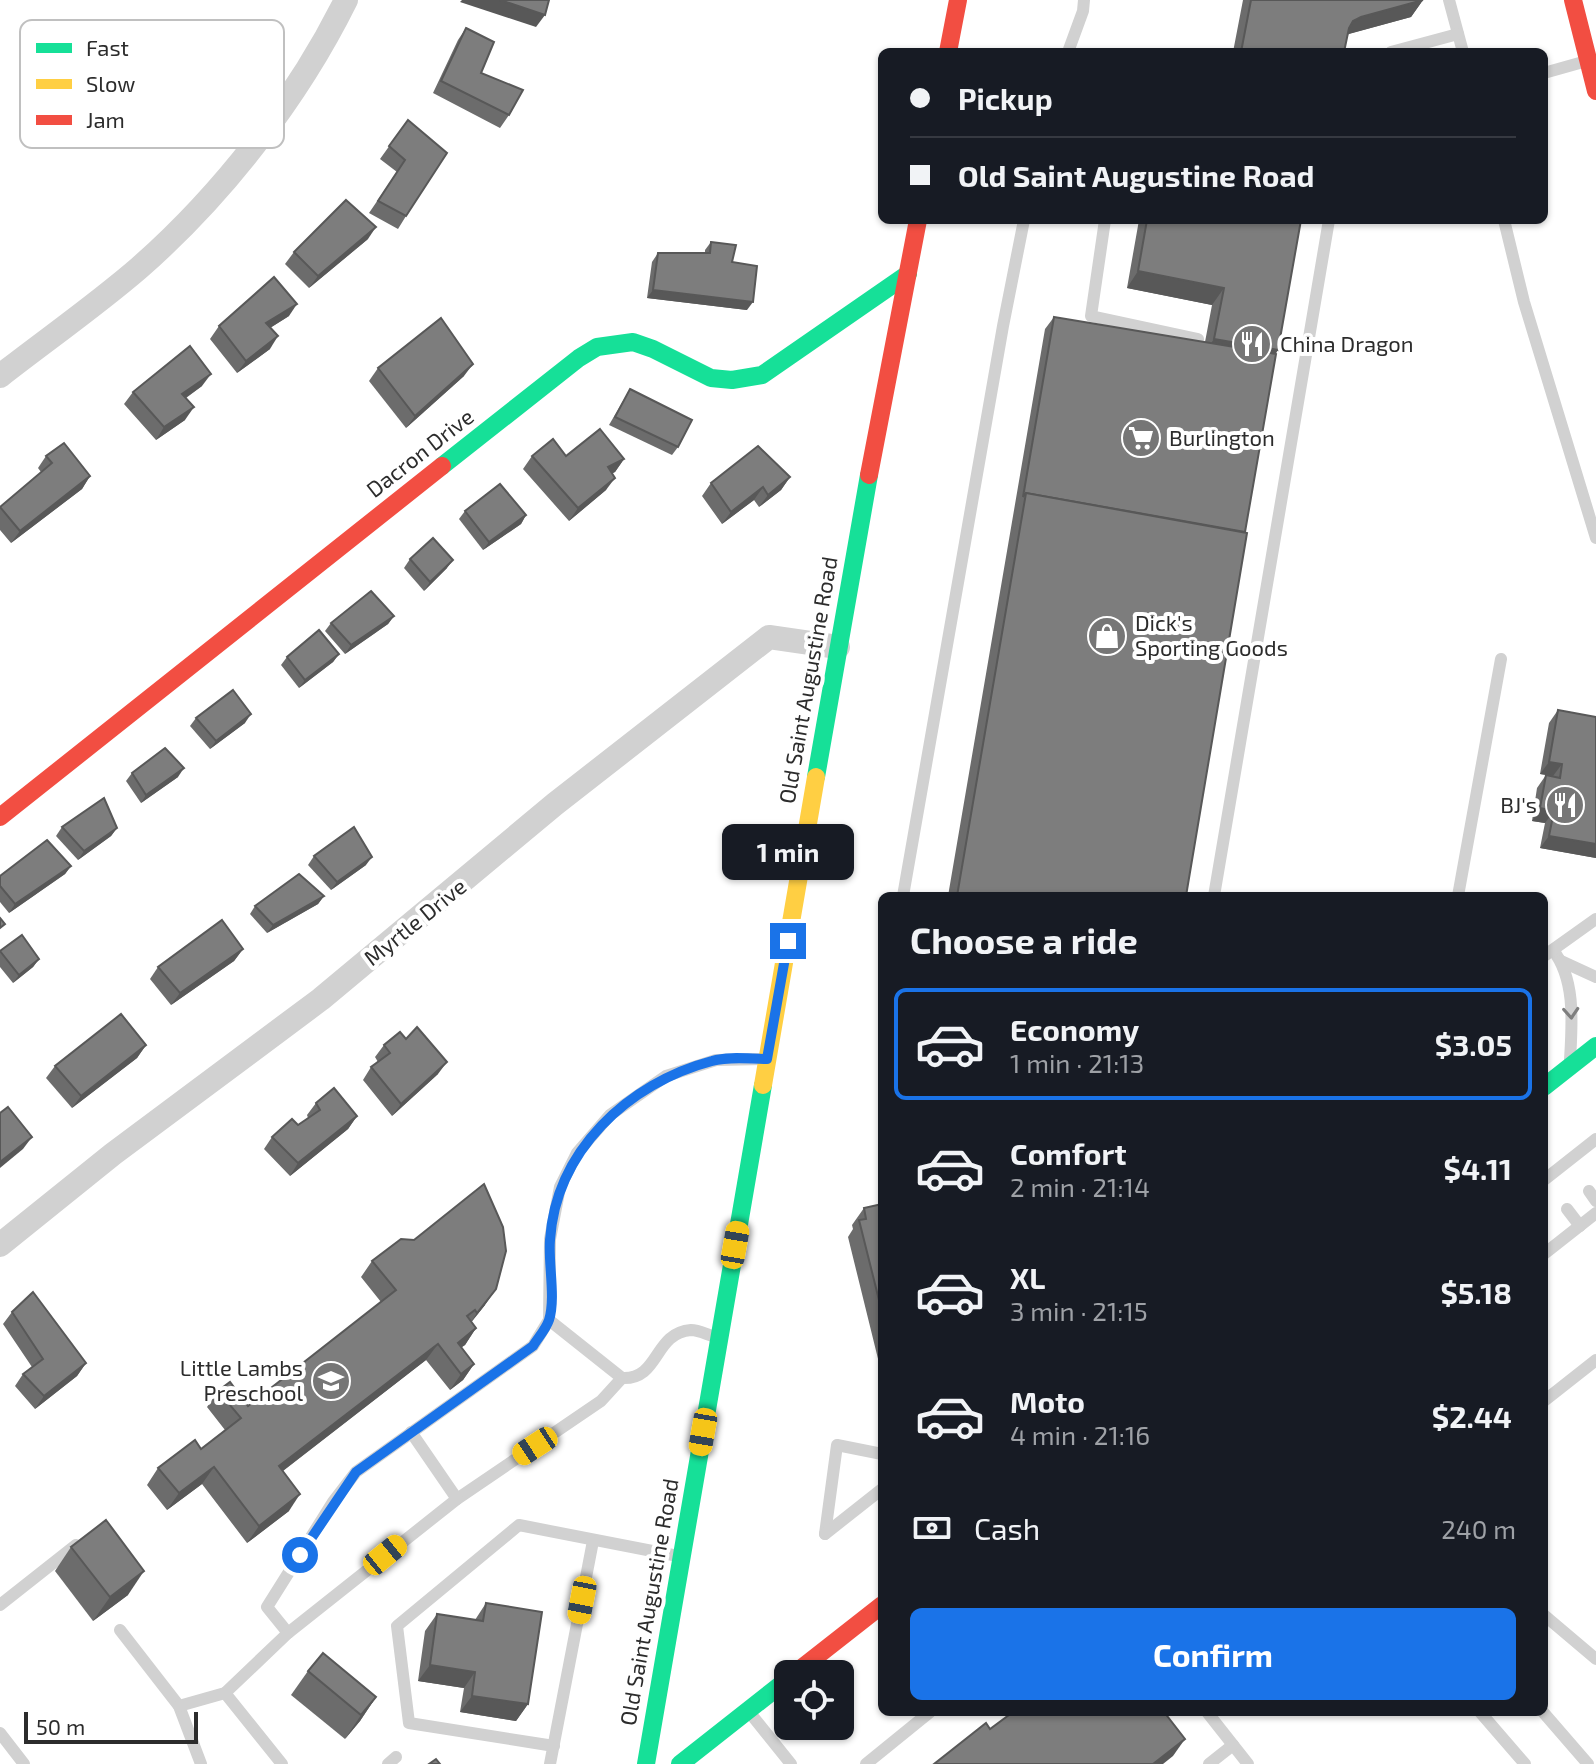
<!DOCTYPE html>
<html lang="en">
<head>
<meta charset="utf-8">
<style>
  :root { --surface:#171b24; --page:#20242c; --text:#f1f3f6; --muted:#9ea1a6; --line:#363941; --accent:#1a73e8 }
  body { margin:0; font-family:"Exo 2",sans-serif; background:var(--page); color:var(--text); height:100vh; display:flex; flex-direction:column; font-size:30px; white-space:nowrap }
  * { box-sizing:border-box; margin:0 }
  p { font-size:26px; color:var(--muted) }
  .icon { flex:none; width:44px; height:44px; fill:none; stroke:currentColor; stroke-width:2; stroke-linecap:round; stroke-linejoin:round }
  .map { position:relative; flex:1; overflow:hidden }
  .sheet { position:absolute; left:878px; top:892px; width:670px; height:824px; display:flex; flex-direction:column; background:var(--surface); border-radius:12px; box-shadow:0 2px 6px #0004 }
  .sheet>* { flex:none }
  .banner { position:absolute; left:878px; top:48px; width:670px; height:176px; border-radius:12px; box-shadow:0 2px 6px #0004; display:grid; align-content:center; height:176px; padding:0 32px; background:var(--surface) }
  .controls { position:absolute; left:774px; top:1660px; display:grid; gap:16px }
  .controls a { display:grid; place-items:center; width:80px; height:80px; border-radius:12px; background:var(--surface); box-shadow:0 2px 6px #0004; font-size:40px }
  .scale { position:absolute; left:24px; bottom:20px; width:174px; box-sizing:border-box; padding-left:8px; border:4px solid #2c2c2c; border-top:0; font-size:22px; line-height:28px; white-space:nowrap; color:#2c2c2c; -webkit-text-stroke:6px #fff; paint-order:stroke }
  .end { position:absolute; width:36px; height:36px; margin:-18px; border:10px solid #1a73e8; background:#fff; box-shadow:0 0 0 4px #fff }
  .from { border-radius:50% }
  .bubble { position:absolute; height:56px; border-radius:12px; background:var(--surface); box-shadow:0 2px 6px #0004; font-size:26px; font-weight:700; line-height:56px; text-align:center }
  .car { position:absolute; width:24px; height:48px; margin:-24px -12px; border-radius:10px; box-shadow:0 0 6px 2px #0007; background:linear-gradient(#f5c518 24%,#345 0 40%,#f5c518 0 76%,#345 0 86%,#f5c518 0) }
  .banner b { display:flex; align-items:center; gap:28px; height:76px; font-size:30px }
  .banner b+b { border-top:2px solid var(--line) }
  .banner i { width:20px; height:20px; background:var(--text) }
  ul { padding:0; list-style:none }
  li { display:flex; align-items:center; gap:24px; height:112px; margin:0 16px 12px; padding:0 16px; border:4px solid transparent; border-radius:12px }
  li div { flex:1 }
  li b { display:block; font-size:30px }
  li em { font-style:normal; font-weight:700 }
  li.active { border-color:var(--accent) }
  li>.icon { width:72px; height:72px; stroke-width:1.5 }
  h2 { padding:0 32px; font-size:36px; line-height:96px }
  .pay { display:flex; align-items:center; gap:20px; height:88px; padding:0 32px; font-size:30px }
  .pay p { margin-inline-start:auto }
  .primary-button { display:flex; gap:16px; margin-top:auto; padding:16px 32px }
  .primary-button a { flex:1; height:92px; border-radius:12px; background:var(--accent); color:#fff; font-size:32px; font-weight:700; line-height:92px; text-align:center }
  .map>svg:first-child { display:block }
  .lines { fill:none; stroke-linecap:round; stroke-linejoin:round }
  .lane { stroke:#d1d1d1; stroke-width:12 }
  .street { stroke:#d1d1d1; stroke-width:24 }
  .fast { stroke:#16e098; stroke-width:18 }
  .slow { stroke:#ffcf43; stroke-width:18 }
  .jam { stroke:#f24e42; stroke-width:18 }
  .wall { fill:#6c6c6c }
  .shaded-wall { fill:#585858 }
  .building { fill:#7d7d7d; stroke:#585858; stroke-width:2 }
  .oneway { stroke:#7e7e7e }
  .route { stroke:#1a73e8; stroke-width:10 }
  .labels { text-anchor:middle; stroke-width:8; stroke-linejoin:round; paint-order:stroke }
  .poi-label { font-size:22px; fill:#2c2c2c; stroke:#fff; text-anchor:start }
  .street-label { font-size:22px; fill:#2c2c2c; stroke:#fff }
  .key { fill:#fff; stroke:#c0c0c0; stroke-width:2 }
  .key-label { font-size:22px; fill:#2c2c2c }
</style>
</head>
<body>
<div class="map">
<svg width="1596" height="1764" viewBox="0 0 1596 1764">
  <rect width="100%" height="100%" fill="#fff"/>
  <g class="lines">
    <g class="lane">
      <polyline points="1449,0 1463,52"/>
      <polyline points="1068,52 1083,11 1084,0"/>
      <polyline points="1391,52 1458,34"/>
      <polyline points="1544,73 1583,62"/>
      <polyline points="1105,220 1091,316 1198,339"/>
      <polyline points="1504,220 1524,302 1596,538"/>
      <polyline points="903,896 1003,326 1024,220"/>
      <polyline points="1214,896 1329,220"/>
      <polyline points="1458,896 1501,659"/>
      <path d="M1553,950C1576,980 1572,1024 1570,1060"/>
      <polyline points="1544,956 1596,919"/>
      <polyline points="1561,961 1596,977"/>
      <polyline points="1544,1180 1596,1139"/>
      <polyline points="1589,1191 1596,1201"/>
      <polyline points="1567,1209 1580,1226"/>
      <polyline points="1544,1254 1596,1213"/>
      <path d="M549,1320L622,1378C660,1380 653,1333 691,1330C699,1330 708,1335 716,1337"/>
      <polyline points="622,1378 601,1401 457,1499 288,1633 267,1607 333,1502 356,1472 533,1346 549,1320 550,1239 560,1187 577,1153 610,1115 666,1076 716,1060 764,1059"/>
      <polyline points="1544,1401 1596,1360"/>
      <polyline points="411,1432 457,1499"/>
      <polyline points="825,1534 837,1445 882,1454"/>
      <polyline points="825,1534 882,1489"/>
      <polyline points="0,1605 76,1545"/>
      <polyline points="1544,1615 1596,1659"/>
      <polyline points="120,1630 179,1706 201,1764"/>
      <polyline points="225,1693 282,1764"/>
      <polyline points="179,1706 225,1693 288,1633"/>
      <polyline points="1207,1712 1248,1764"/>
      <polyline points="1480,1712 1525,1764"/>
      <polyline points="1543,1712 1588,1764"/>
      <polyline points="750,1713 791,1764"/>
      <polyline points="0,1733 24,1764"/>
      <polyline points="554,1746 409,1723 397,1626 519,1525 678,1556"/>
      <polyline points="388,1764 396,1757"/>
      <polyline points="550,1764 593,1541"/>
      <polyline points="866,1764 930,1712"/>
      <polyline points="1209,1764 1233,1745"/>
    </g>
    <g class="street">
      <path d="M0,376C46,340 95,306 139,268C222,195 297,99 346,0"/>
      <polyline points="0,1245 113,1154 321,999 555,804 769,637 838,647"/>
    </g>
    <g class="fast">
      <polyline points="442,466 579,358 597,347 633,342 653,349 711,378 732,380 762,375 908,274"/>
      <polyline points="816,777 869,475"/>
      <polyline points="1544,1087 1596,1046"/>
      <polyline points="646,1764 763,1085"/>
      <polyline points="680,1764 788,1679"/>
    </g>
    <polyline class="slow" points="763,1085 816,777"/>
    <g class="jam">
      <polyline points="1573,0 1596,91"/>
      <polyline points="948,52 958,0"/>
      <polyline points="869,475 918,220"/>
      <polyline points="0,817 442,466"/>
      <polyline points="794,1674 882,1605"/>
    </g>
  </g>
  <g class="wall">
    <polygon points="1243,0 1423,0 1411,17 1348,34 1344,52 1233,52"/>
    <polygon points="466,28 481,73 509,115 500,128 433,93 458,40"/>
    <polygon points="408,120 406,216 398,229 369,213 397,172 380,159"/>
    <polygon points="1139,220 1301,220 1276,354 1245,532 1186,896 948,896 1045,329 1054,317 1205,342 1212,305 1127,288"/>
    <polygon points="368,239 309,288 285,264 294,252"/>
    <polygon points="711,242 732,262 747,310 647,298 652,262 658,253 705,253 705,250"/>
    <polygon points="289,316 270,328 270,349 237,373 210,339 219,326"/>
    <polygon points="378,368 464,376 406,428 369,381"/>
    <polygon points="202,386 186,398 185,420 156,440 124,404 133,392"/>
    <polygon points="630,389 678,447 672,455 609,425"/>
    <polygon points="46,456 90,476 82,489 11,543 0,530 0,507 41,472 38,468"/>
    <polygon points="532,456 624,459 615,472 612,473 606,490 569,521 523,469"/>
    <polygon points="790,477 781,490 759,507 754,500 722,524 702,496 711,483"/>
    <polygon points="465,511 526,515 521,524 483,550 459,519"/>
    <polygon points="410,559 447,568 424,591 404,568"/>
    <polygon points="394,616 388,624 345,654 325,631 331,623"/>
    <polygon points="339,654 333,662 299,688 281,665 287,657"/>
    <polygon points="1558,710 1596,858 1540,848 1545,823 1532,821 1537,788 1546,775 1553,776 1540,774 1549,723"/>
    <polygon points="196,718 245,723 210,749 190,726"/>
    <polygon points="132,773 178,777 141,803 126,781"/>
    <polygon points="62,827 117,828 111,836 78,860 56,836"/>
    <polygon points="314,856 366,865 331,890 308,865"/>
    <polygon points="71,866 65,874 9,913 0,902 0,876"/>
    <polygon points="324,896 318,904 267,933 250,914 255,906"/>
    <polygon points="243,949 234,961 171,1005 150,979 158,967"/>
    <polygon points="0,951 39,959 33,967 13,983 0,967"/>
    <polygon points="406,1039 438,1074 392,1116 363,1080 371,1067 378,1062 375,1057 384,1045"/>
    <polygon points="146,1045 137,1058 72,1108 46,1078 55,1066"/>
    <polygon points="316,1103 357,1116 348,1129 290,1176 264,1149 272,1137 298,1125 308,1118 307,1115"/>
    <polygon points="882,1204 882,1375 848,1237 853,1229 852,1225 864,1208"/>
    <polygon points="372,1261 485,1305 471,1322 476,1328 465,1345 461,1347 474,1364 463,1380 450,1390 426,1360 283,1471 289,1511 247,1543 202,1484 167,1510 147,1485 158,1468 201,1449 225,1430 207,1407 218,1391 248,1406 381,1302 361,1277"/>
    <polygon points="12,1312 86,1363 77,1376 35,1409 15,1386 23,1374 32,1367 3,1324"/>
    <polygon points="71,1547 128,1595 93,1621 55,1571"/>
    <polygon points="486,1603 528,1704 516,1721 460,1712 464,1688 418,1681 425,1631 437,1614 475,1620"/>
    <polygon points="308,1671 376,1697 360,1721 345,1739 291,1695"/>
  </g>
  <g class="shaded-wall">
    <polygon points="462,0 500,0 545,15 536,27 460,2"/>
    <polygon points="1423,0 1411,17 1349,34 1342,38 1353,21 1361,17"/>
    <polygon points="376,227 368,239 309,288 318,276"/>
    <polygon points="1138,271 1224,288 1212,305 1127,288"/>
    <polygon points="653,290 753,302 747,310 647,298"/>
    <polygon points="297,304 289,316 257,336 266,323"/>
    <polygon points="278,336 270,349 237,373 246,361"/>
    <polygon points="1214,339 1278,350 1267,367 1202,356"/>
    <polygon points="473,364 464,376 406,428 415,416"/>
    <polygon points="211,374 202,386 174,406 182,394"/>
    <polygon points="194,407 185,420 156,440 164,427"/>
    <polygon points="624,459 615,472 600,480 608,467"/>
    <polygon points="90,476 82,489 11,543 20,531"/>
    <polygon points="790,477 781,490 759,507 768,495"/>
    <polygon points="615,478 606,490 569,521 578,508"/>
    <polygon points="763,487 754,500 722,524 731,512"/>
    <polygon points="526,515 521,524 483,550 489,542"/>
    <polygon points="453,560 447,568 424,591 430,582"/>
    <polygon points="394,616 388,624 345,654 351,645"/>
    <polygon points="339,654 333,662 299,688 305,680"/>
    <polygon points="251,714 245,723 210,749 216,741"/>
    <polygon points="1549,762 1562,764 1553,776 1540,774"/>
    <polygon points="184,768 178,777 141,803 146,795"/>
    <polygon points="1540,808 1554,811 1545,823 1532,821"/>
    <polygon points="117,828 111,836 78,860 84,851"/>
    <polygon points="1549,836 1596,844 1596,858 1540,848"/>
    <polygon points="372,857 366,865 331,890 337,882"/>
    <polygon points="71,866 65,874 9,913 15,904"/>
    <polygon points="324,896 318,904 267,933 273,925"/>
    <polygon points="243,949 234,961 171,1005 180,993"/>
    <polygon points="39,959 33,967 13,983 19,975"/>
    <polygon points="146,1045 137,1058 72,1108 81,1096"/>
    <polygon points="447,1062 438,1074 392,1116 401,1104"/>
    <polygon points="357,1116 348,1129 290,1176 298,1163"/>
    <polygon points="32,1137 23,1149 0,1168 0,1162"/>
    <polygon points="496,1289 485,1305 466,1329 477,1313"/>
    <polygon points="476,1328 465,1345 448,1357 458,1343"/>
    <polygon points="438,1344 426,1360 267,1483 279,1466"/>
    <polygon points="86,1363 77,1376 35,1409 44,1396"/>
    <polygon points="474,1364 463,1380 450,1390 461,1374"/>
    <polygon points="214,1467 202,1484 167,1510 179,1493"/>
    <polygon points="300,1494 289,1511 247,1543 259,1526"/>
    <polygon points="144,1571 128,1595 93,1621 110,1597"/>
    <polygon points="430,1665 475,1672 464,1688 418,1681"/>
    <polygon points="472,1696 528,1704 516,1721 460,1712"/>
    <polygon points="376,1697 360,1721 345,1739 361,1715"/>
    <polygon points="1185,1739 1173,1756 1163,1764 1153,1764"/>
  </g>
  <g class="building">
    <polygon points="500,0 549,0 545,15"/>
    <polygon points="1251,0 1423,0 1361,17 1353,21 1349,28 1344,52 1241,52"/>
    <polygon points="466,28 494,42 481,73 523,90 509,115 441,81"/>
    <polygon points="408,120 447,153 406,216 378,201 405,160 389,146"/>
    <polygon points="346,200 376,227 318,276 294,252"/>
    <polygon points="1147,220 1301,220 1278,350 1214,339 1224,288 1138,271"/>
    <polygon points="711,242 736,245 732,262 757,266 753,302 653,290 658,253 710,253"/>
    <polygon points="274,277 297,304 266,323 278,336 246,361 219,326"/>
    <polygon points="1054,317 1276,354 1245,532 1026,493 1023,497"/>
    <polygon points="441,318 473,364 415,416 378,368"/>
    <polygon points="190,346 211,374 182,394 194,407 164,427 133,392"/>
    <polygon points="630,389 692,420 678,447 615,417"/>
    <polygon points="600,429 624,459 608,467 615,478 578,508 532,456 553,439 566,456"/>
    <polygon points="64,443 90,476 20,531 0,507 52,463 46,456"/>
    <polygon points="758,446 790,477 768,495 763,487 731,512 711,483"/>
    <polygon points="500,484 526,515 489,542 465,511"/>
    <polygon points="1026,493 1247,533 1186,896 957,896"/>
    <polygon points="433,538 453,560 430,582 410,559"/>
    <polygon points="371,591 394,616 351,645 331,623"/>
    <polygon points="319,630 339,654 305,680 287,657"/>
    <polygon points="233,690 251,714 216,741 196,718"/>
    <polygon points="1558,710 1596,717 1596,844 1549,836 1554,811 1540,808 1546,775 1560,778 1562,764 1549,762"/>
    <polygon points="165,748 184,768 146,795 132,773"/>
    <polygon points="104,798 117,828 84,851 62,827"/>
    <polygon points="354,827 372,857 337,882 314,856"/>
    <polygon points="47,840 71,866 15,904 0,886 0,876"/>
    <polygon points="299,874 324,896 273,925 255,906"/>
    <polygon points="0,918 5,924 0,928"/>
    <polygon points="222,920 243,949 180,993 158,967"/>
    <polygon points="22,935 39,959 19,975 0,951"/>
    <polygon points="121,1014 146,1045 81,1096 55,1066"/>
    <polygon points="417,1027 447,1062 401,1104 371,1067 390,1053 384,1045 400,1032 406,1039"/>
    <polygon points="334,1088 357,1116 298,1163 272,1137 292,1119 298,1125 320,1110 316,1103"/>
    <polygon points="8,1107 32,1137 0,1162 0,1113"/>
    <polygon points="484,1184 503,1227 506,1251 496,1289 477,1313 475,1310 467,1316 476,1328 458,1343 474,1364 461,1374 438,1344 279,1466 300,1494 259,1526 214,1467 179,1493 158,1468 195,1440 201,1449 241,1418 218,1391 230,1382 248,1406 396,1290 372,1261 401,1239 414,1240"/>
    <polygon points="882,1204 882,1312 859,1220 866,1219 864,1208"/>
    <polygon points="33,1292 86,1363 44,1396 23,1374 43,1359 12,1312"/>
    <polygon points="106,1520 144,1571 110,1597 71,1547"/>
    <polygon points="486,1603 542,1612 528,1704 472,1696 475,1672 430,1665 437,1614 483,1621"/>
    <polygon points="323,1653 376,1697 361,1715 308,1671"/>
    <polygon points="1013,1712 1164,1712 1185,1739 1153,1764 934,1764 986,1723 990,1729"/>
    <polygon points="436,1759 440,1764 429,1764"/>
  </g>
  <defs><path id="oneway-chevron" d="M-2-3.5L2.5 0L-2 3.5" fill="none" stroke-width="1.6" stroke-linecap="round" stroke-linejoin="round" transform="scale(2)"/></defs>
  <use class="oneway" href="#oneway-chevron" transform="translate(1571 1013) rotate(86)"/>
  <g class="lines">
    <path class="route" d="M300,1555L356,1472L533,1346C538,1338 546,1329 549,1320C556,1298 548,1263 550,1240C556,1151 628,1083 712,1061C729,1056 750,1059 767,1059L788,941"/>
  </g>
  <defs>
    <g id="restaurant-disc" transform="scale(2)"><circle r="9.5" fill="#767676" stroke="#fff"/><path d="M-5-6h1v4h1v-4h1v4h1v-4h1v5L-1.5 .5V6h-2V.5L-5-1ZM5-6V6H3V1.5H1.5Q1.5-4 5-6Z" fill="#fff"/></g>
    <g id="supermarket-disc" transform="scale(2)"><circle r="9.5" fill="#767676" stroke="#fff"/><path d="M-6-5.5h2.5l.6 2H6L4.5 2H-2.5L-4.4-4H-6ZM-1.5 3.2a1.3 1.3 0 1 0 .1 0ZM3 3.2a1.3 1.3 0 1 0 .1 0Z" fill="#fff"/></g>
    <g id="shop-disc" transform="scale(2)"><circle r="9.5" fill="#767676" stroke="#fff"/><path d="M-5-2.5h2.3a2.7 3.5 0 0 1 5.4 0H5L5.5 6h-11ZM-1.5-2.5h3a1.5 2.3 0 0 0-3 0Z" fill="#fff"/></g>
    <g id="school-disc" transform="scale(2)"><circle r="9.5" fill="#767676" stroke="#fff"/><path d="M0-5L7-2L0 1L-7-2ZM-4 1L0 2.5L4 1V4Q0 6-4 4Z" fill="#fff"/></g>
  </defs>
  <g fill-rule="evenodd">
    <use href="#restaurant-disc" x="1252" y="344"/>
    <use href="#supermarket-disc" x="1141" y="438"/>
    <use href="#shop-disc" x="1107" y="636"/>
    <use href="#restaurant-disc" x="1565" y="805"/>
    <use href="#school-disc" x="331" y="1381"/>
  </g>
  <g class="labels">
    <g class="poi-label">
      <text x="1280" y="352">China Dragon</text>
      <text x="1169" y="446">Burlington</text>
      <text x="1135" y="631">Dick's<tspan x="1135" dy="25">Sporting Goods</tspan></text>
      <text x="1537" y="813" text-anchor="end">BJ's</text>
      <text x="303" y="1376" text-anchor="end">Little Lambs<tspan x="303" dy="25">Preschool</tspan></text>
    </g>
    <g class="street-label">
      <text transform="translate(420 453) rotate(-38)" y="8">Dacron Drive</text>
      <text transform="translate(808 680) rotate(-80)" y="8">Old Saint Augustine Road</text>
      <text transform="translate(415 922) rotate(-39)" y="8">Myrtle Drive</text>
      <text transform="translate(649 1602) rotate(-80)" y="8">Old Saint Augustine Road</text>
    </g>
  </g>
  <rect x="20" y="20" width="264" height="128" rx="12" class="key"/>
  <rect x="36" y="43" width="36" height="10" fill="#16e098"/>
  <rect x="36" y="79" width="36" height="10" fill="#ffcf43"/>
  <rect x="36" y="115" width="36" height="10" fill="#f24e42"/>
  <g class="key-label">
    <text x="86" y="56">Fast</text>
    <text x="86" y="92">Slow</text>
    <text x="86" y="128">Jam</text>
  </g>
</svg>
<div class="controls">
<a><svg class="icon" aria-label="locate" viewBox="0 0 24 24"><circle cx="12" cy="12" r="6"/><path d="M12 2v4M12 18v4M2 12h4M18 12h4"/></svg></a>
</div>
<div class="scale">50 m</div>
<i class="end from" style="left:300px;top:1555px"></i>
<i class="end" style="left:788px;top:941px"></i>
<div class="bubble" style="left:722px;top:824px;width:132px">1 min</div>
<i class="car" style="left:735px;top:1245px;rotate:10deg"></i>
<i class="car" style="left:703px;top:1432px;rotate:190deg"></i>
<i class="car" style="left:535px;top:1446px;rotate:237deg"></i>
<i class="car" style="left:385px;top:1555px;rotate:51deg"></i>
<i class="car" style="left:582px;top:1600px;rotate:191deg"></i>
<div class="banner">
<b><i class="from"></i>Pickup</b>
<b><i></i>Old Saint Augustine Road</b>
</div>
<section class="sheet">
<h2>Choose a ride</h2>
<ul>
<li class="active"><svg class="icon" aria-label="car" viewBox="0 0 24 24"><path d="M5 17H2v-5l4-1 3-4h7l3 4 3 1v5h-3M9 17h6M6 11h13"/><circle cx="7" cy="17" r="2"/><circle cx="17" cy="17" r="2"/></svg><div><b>Economy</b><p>1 min · 21:13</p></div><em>$3.05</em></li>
<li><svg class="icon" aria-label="car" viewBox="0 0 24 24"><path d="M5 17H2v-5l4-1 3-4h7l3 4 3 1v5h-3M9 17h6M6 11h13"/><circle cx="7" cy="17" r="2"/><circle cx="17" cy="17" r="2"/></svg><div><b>Comfort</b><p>2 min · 21:14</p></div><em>$4.11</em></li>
<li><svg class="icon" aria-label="car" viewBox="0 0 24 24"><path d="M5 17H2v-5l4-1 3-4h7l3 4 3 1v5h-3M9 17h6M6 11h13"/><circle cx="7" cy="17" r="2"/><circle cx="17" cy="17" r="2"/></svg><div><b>XL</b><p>3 min · 21:15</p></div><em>$5.18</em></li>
<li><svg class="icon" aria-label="car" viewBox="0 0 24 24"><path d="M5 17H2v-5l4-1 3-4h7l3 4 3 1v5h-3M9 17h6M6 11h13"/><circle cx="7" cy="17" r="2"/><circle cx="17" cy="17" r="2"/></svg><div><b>Moto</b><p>4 min · 21:16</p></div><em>$2.44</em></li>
</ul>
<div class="pay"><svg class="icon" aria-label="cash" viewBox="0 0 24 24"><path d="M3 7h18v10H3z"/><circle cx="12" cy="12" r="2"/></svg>Cash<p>240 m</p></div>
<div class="primary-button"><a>Confirm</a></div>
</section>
</div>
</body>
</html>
